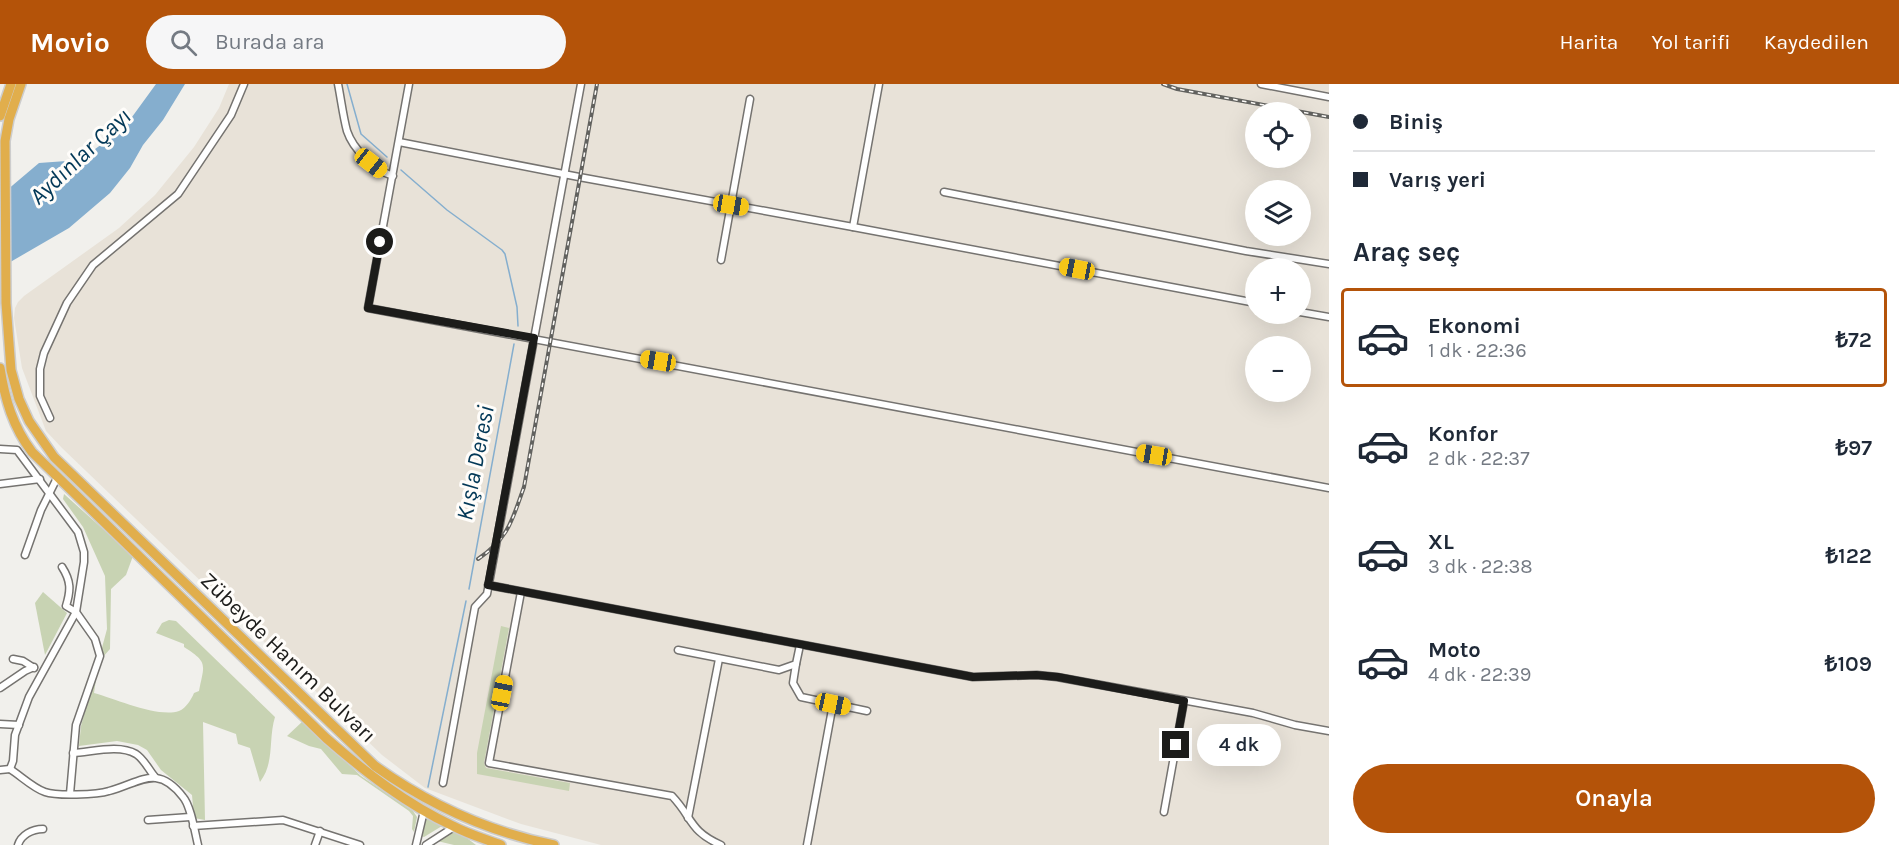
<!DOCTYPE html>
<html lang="tr">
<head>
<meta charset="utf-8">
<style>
  :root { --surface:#fff; --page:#f6f6f7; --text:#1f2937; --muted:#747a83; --line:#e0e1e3; --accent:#b45309 }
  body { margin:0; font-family:Karla,sans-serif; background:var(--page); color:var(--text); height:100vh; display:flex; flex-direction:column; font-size:22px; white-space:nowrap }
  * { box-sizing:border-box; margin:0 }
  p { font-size:20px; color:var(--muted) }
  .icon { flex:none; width:33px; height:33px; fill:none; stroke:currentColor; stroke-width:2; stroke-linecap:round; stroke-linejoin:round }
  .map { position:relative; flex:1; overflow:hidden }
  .drawer { display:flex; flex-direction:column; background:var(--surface); width:570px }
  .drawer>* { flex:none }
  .hud { display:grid; align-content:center; height:132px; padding:0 24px; background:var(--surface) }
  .controls { position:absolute; left:1245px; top:18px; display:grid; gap:12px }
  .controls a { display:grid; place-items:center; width:66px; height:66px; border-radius:50%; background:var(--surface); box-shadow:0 6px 24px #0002; font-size:30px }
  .end { position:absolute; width:27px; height:27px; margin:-14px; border:8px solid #1c1c1a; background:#fff; box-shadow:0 0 0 3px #fff }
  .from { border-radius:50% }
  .bubble { position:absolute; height:42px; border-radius:21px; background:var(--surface); box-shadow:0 6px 24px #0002; font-size:20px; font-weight:600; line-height:42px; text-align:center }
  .car { position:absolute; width:18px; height:36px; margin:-18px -9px; border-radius:8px; box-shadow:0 0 4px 2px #0007; background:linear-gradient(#f5c518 24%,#345 0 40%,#f5c518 0 76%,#345 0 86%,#f5c518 0) }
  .hud b { display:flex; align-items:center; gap:21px; height:57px; font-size:22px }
  .hud b+b { border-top:2px solid var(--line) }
  .hud i { width:15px; height:15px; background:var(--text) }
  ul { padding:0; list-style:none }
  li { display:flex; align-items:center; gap:18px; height:99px; margin:0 12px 9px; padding:0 12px; border:3px solid transparent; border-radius:6px }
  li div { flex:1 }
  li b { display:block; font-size:22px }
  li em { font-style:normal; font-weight:600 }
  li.current { border-color:var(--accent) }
  li>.icon { width:54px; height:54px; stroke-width:1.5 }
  h2 { padding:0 24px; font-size:27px; line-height:72px }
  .cta { display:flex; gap:12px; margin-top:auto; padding:12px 24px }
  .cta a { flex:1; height:69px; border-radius:36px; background:var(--accent); color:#fff; font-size:24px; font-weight:600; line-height:69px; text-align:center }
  header { display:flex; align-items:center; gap:36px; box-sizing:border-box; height:84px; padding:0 30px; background:var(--accent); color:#fff }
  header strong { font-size:28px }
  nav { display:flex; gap:33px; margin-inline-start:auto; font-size:21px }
  .search { width:420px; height:54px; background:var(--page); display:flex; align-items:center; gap:15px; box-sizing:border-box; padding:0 21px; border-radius:33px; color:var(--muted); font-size:22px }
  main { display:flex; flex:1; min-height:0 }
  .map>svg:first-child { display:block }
  .built { fill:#e8e2d8; fill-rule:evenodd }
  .green { fill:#c8d3b3 }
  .water { fill:#85aece }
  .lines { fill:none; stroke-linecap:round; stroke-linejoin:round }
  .stream { stroke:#85aece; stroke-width:1.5 }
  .minor-casing { stroke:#757370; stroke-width:9 }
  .highway-casing { stroke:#cdcdcd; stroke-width:12 }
  .minor { stroke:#fff; stroke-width:6 }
  .highway { stroke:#e1ae4c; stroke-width:9 }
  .rail-casing { stroke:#62625f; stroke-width:4 }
  .rail { stroke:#fffdfa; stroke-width:1.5; stroke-dasharray:4.5; stroke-linecap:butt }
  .route { stroke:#1c1c1a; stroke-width:8 }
  .labels { text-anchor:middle; stroke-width:6; stroke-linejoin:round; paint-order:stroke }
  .street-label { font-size:22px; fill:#1c1c1a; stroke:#fffdfa }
  .water-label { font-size:24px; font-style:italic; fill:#023857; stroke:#fffdfa }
</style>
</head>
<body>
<header>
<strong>Movio</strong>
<div class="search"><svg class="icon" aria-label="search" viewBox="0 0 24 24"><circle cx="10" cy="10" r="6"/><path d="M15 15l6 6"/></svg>Burada ara</div>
<nav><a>Harita</a><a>Yol tarifi</a><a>Kaydedilen</a></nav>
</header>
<main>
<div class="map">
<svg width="1329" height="761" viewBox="0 0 1329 761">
  <rect width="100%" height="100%" fill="#f1f0ec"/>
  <path class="built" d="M229,0H1329V761H601L521,740L425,704L382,671L62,364L46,347L22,284L14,234L15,224L18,218L24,212L119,144L155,111L194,63L219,24ZM1256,28H1300V74H1256ZM1256,106H1300V152H1256ZM1256,184H1300V230H1256ZM1256,262H1300V308H1256Z"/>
  <g class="green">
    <path d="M64,410L133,472L126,491L111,505L110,565L102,574L97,589L94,609C116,615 158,634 179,627C186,624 191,616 194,609L199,607C204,580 209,579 184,563V560L156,549L162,539L169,536L176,537L275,633C268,656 275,678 260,698L250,664L238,660L236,650L203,638L205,736L194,734L192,711L161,686L147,666L138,661L117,657L79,662L81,642L107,545L105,492L83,443L63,415Z"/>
    <polygon points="43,508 67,529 45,571 35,519"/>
    <polygon points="501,542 509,544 484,679 486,684 570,699 569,707 477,690 477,669"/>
    <polygon points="303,637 361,692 413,727 417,733 414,748 412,745 413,732 409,727 357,691 342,690 321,665 309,662 287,652"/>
    <polygon points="426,733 442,742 424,753 421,752"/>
    <polygon points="452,748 463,751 476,761 454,761 433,756"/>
  </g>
  <polygon class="water" points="156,0 185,0 163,36 143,61 130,84 110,109 69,144 0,184 0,112 39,79 80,76 124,44"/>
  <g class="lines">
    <g class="stream">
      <polyline points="347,0 361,50 387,73"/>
      <polyline points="401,86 447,126 502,166 505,170 517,223 518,242"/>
      <polyline points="469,505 514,260"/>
      <polyline points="428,703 466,517"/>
    </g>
    <g class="minor-casing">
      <g id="minor">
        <path d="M338,0C341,15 343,32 347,47C353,65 374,86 393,92"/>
        <polyline points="409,0 368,224 1329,404"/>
        <polyline points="1261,0 1329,13"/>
        <polyline points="399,58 579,93 853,143 879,0"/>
        <polyline points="944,108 1246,167 1329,180"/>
        <polyline points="853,143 1256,219"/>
        <polyline points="721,176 750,15"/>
        <polyline points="1300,228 1329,233"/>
        <polyline points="50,334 40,312 40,285 44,269 67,219 93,181 178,110 231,31 244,0"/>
        <polyline points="0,365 17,366 78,448 84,468 84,478 76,528 29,613 15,651 13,677 10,685"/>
        <polyline points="0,400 40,395"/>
        <polyline points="25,471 41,426 57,394"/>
        <path d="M62,483C71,497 71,506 66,522L76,528L95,555L100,572L76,641L70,710"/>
        <polyline points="488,501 973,593 1037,591 1057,593 1253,629 1295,641 1329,647"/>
        <path d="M521,508L489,679L672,712C693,734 689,747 721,761"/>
        <polyline points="678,566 779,586 796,580 800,561"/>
        <polyline points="13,575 23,577 34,584"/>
        <polyline points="796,580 793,599 801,613 867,627"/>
        <polyline points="0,604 25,587 34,583"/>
        <polyline points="0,640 19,641"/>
        <path d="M73,669C92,668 119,660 136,670C144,675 149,686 155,693"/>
        <path d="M10,685C21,692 33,704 45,708C56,712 97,711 109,707C140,699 157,679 183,713C191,722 195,749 198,761"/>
        <polyline points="0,686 10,685"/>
        <polyline points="443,699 475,523 487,510 581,0"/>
        <polyline points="1164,728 1184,617"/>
        <polyline points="688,734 719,575"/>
        <polyline points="148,736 190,733"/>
        <polyline points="193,742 283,736 360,761"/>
        <path d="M18,761C21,751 32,745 43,745"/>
        <polyline points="315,761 320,747"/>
        <polyline points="416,761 424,727"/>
        <polyline points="426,761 454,743"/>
        <polyline points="807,761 833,620"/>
      </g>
    </g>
    <g class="highway-casing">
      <g id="highway">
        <path d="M21,0L9,35L5,57L6,219L11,286L19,315L29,337L54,373L375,682C428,720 490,748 554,761"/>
        <polyline points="0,32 11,0"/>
        <path d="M0,284C5,316 13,343 32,368L326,654C365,688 406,720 453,742C468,750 485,755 501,761"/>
      </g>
    </g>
    <use href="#minor" class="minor"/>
    <use href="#highway" class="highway"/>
    <g class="rail-casing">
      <g id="rail">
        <polyline points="1163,0 1177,5 1329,33"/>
        <path d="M478,475C509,454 512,436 524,403L597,0"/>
      </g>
    </g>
    <use href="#rail" class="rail"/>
  </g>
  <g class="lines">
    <polyline class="route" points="380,158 368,224 534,254 488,501 973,593 1036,591 1058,593 1184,617 1176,661"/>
  </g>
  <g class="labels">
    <g class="street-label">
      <text transform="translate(289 573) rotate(44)" y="8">Zübeyde Hanım Bulvarı</text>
    </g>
    <g class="water-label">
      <text transform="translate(80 72) rotate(-43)" y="8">Aydınlar Çayı</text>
      <text transform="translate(475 379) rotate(-79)" y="8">Kışla Deresi</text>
    </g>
  </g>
</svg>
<div class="controls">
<a><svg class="icon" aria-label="locate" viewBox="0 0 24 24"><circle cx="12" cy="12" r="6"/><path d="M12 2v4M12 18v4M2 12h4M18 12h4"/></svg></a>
<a><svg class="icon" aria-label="layers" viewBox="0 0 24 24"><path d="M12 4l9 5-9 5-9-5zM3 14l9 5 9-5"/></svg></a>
<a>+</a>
<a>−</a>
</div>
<i class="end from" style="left:380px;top:158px"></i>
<i class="end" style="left:1176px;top:661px"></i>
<div class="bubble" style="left:1197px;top:640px;width:84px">4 dk</div>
<i class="car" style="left:371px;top:79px;rotate:128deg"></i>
<i class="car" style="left:731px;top:121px;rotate:100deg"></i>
<i class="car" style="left:1077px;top:185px;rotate:281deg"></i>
<i class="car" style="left:658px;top:277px;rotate:280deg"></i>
<i class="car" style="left:1154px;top:371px;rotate:280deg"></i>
<i class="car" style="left:502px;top:609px;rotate:11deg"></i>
<i class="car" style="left:833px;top:620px;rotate:102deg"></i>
</div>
<section class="drawer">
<div class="hud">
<b><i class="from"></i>Biniş</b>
<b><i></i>Varış yeri</b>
</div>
<h2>Araç seç</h2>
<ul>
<li class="current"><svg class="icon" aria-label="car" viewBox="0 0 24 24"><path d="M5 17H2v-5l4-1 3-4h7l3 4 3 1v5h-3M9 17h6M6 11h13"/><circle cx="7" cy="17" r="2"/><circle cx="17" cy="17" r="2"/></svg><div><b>Ekonomi</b><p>1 dk · 22:36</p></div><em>₺72</em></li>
<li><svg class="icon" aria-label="car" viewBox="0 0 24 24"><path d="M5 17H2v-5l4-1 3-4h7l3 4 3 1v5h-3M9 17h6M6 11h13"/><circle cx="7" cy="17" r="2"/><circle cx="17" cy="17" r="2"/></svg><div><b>Konfor</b><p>2 dk · 22:37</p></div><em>₺97</em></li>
<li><svg class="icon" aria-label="car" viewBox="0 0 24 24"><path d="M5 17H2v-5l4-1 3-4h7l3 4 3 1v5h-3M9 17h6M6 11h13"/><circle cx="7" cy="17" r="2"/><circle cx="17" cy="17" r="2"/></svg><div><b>XL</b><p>3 dk · 22:38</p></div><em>₺122</em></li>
<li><svg class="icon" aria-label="car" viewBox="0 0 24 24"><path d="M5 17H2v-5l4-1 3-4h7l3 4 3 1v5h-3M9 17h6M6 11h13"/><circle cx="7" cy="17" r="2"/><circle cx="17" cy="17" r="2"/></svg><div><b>Moto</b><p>4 dk · 22:39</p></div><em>₺109</em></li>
</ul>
<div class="cta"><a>Onayla</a></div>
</section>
</main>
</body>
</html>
